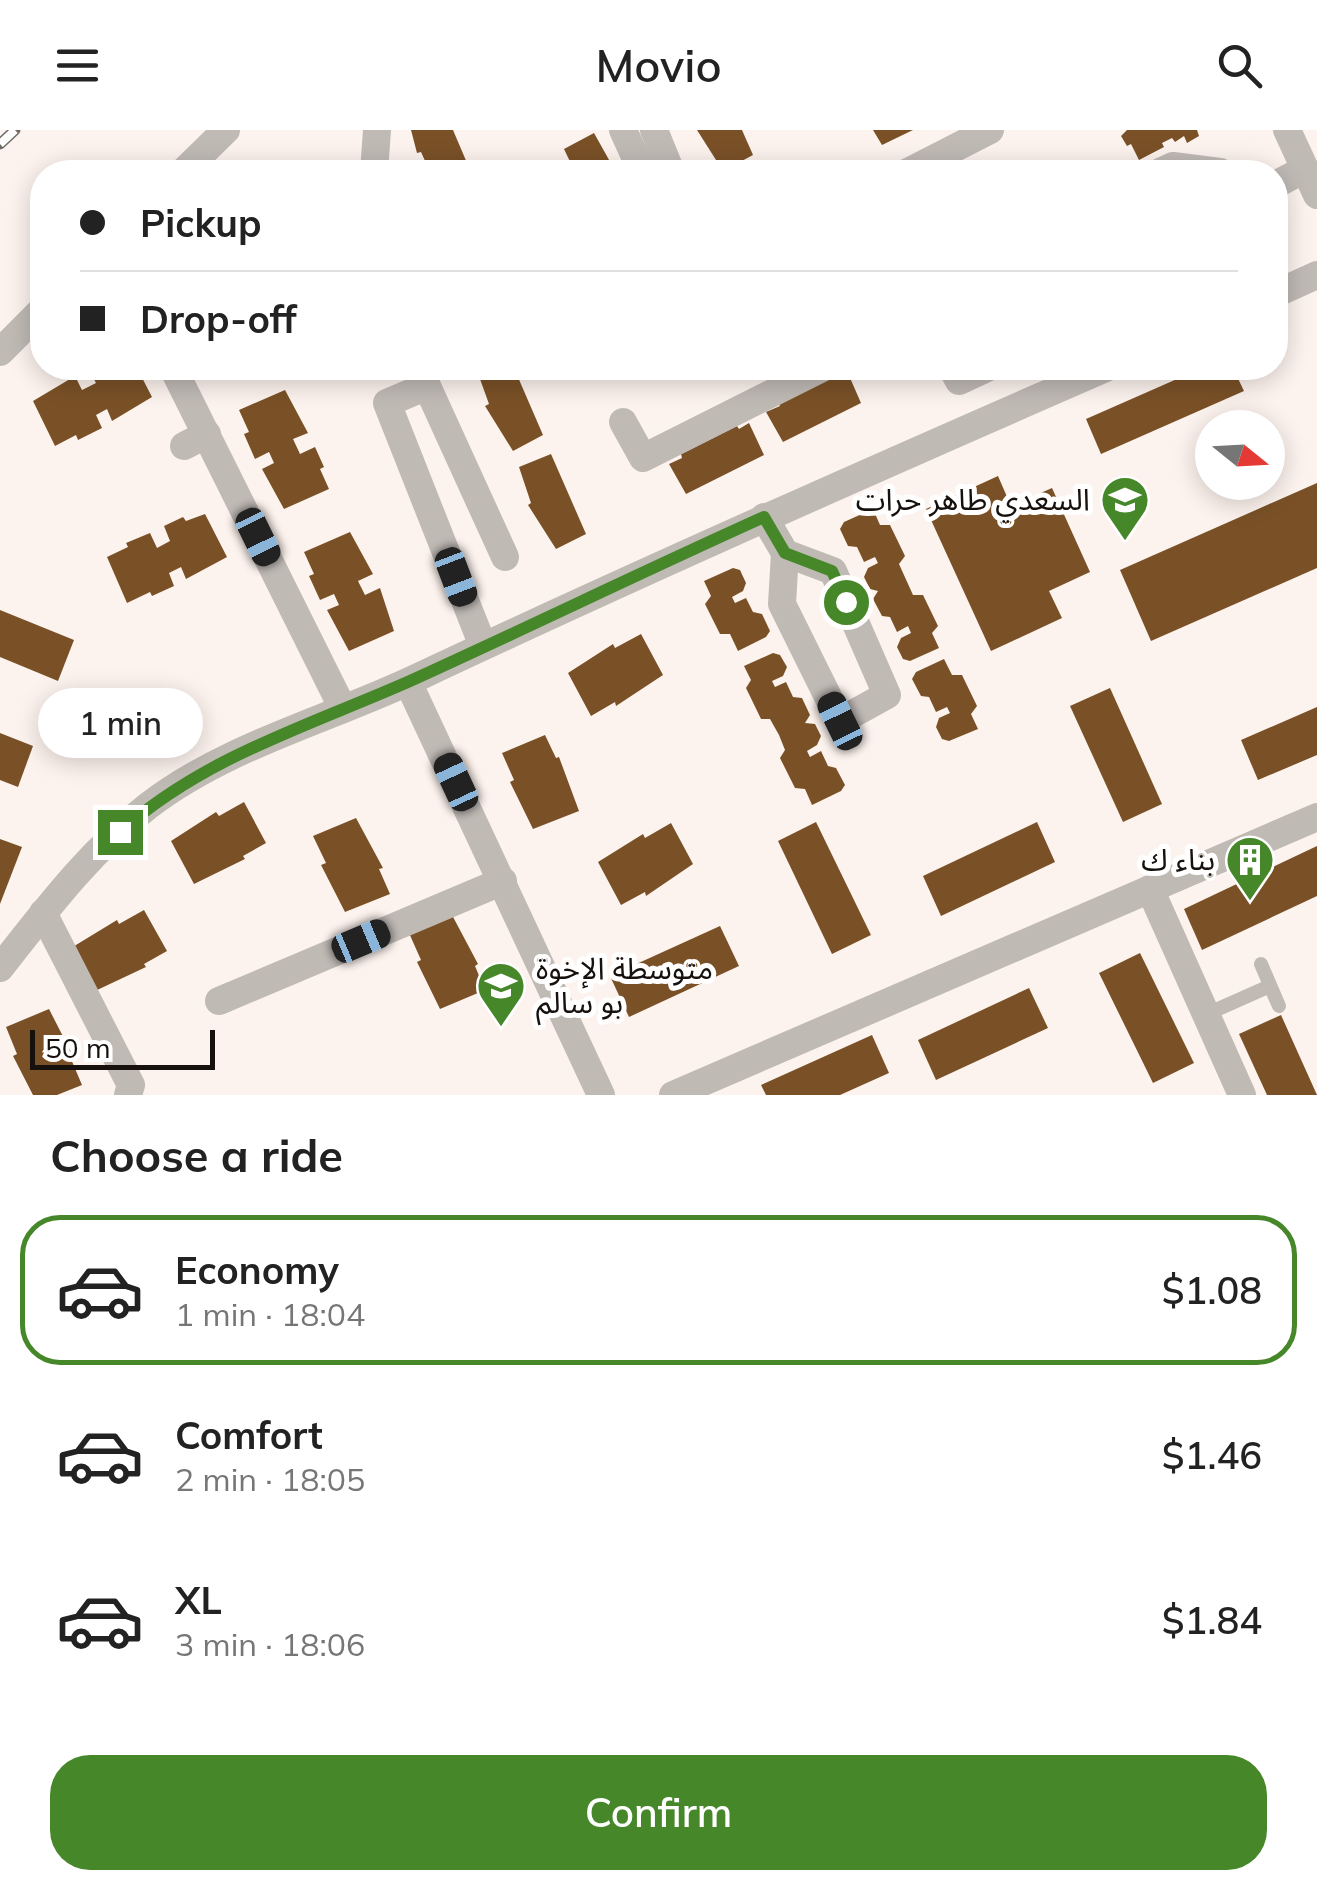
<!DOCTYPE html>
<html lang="en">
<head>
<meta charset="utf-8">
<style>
  :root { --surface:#fff; --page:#f2f2f2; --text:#222; --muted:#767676; --line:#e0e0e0; --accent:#468729 }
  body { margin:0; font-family:Mulish,"Noto Sans Arabic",sans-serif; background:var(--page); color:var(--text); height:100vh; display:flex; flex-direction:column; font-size:38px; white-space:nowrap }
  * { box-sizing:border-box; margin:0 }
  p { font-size:32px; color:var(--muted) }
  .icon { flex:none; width:55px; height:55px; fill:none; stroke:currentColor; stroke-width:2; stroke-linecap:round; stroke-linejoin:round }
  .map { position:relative; height:965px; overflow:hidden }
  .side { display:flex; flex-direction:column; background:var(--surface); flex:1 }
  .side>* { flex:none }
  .top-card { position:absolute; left:30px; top:30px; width:1258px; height:220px; border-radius:40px; box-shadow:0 5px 25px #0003; display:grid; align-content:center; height:220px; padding:0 50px; background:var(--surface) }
  .needle { width:65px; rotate:108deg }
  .fabs { position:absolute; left:1195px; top:280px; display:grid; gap:20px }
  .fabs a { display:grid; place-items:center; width:90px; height:90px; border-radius:50%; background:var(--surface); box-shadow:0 5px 25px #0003; font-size:50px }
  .scale { position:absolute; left:30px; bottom:25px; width:185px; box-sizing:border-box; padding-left:10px; border:5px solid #17110e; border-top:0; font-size:28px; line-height:35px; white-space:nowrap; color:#17110e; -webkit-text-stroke:8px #fff; paint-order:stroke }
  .end { position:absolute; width:45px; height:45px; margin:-22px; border:12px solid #468729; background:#fff; box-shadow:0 0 0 5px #fff }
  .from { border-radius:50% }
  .bubble { position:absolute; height:70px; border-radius:35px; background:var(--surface); box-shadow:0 5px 25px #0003; font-size:32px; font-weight:600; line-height:70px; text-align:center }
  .car { position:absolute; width:30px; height:60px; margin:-30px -15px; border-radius:12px; box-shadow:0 0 8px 2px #0007; background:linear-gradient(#222 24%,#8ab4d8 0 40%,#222 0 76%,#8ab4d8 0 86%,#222 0) }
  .top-card b { display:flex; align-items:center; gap:35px; height:95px; font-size:38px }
  .top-card b+b { border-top:2px solid var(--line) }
  .top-card i { width:25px; height:25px; background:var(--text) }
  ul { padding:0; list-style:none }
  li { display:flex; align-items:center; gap:30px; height:150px; margin:0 20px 15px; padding:0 30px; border:5px solid transparent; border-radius:40px }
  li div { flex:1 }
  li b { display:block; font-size:38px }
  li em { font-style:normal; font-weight:600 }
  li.current { border-color:var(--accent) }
  li>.icon { width:90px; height:90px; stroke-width:1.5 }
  h2 { padding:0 50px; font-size:45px; line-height:120px }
  .button { display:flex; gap:20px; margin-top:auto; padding:20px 50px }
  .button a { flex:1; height:115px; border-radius:40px; background:var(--accent); color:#fff; font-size:40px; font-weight:600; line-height:115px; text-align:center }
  header { display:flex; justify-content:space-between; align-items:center; height:130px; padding:0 50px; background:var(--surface); font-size:45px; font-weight:600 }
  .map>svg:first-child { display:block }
  .building { fill:#7a5127 }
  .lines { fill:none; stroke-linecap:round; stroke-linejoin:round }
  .lane { stroke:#c0bab5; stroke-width:14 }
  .street { stroke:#c0bab5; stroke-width:28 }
  .rail-casing { stroke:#726a66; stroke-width:11 }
  .rail { stroke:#fff; stroke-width:8; stroke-dasharray:22; stroke-linecap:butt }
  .route { stroke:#468729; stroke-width:12 }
  .labels { text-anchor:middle; stroke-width:10; stroke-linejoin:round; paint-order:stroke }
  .poi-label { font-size:30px; fill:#17110e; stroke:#fff; text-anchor:end }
</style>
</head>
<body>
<header><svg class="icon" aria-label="menu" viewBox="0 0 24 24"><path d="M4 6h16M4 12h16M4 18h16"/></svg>Movio<svg class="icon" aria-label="search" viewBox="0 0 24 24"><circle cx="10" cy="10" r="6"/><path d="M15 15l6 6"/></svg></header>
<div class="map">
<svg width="1317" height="965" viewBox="0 0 1317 965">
  <rect width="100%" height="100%" fill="#fdf3ee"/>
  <g class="building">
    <polygon points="411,0 453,0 470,40 430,42 421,22 417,23"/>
    <polygon points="697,0 742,0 753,25 723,41"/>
    <polygon points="873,0 913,0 882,15"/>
    <polygon points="1127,0 1197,0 1199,6 1187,13 1184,6 1175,12 1172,8 1162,13 1164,17 1139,30 1131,14 1127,16 1121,6"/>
    <polygon points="594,3 613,37 617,35 620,42 575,42 564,19"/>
    <polygon points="88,238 137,238 152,267 112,291 107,279 96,285 102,298 78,310 76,305 55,316 33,271 75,246 82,260 96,253"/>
    <polygon points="476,238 514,238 543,305 513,321 485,276 489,274"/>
    <polygon points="1202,238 1233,238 1244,261 1101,324 1086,289"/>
    <polygon points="847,241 861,273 783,312 766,282 780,276 778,272 834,244 836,247"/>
    <polygon points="285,260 308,303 293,309 300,324 315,317 324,337 320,339 329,359 284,379 262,339 274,333 269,322 255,329 244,304 249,302 239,280"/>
    <polygon points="749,293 764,325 686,364 669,334 682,328 681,324 737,296 739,299"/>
    <polygon points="551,324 586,404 556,419 528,375 531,373 519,337"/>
    <polygon points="998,346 1011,376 1052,358 1090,442 1049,461 1062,488 991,521 926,379"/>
    <polygon points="1317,353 1317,438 1151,511 1120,440"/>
    <polygon points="873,379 880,395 890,395 905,426 899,434 913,465 923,465 938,496 932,503 939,518 910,531 903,529 897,517 901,508 911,503 908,496 897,502 890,487 882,486 873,469 878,461 870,459 864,447 868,438 878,433 875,427 864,432 857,417 848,416 840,399 844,392"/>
    <polygon points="205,384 227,427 186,449 181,437 169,443 174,456 152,466 150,462 127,473 107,427 128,417 126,413 150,403 157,418 170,411 164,396 183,387 186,391"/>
    <polygon points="350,402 373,444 358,451 365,465 380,458 394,501 349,521 327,480 339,475 334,464 320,470 309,446 314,444 304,422"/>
    <polygon points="733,438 740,440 746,453 743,461 732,467 735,473 746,468 753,482 762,484 770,501 766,507 738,521 730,504 720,504 705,474 711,466 704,451"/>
    <polygon points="0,480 74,510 58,551 0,527"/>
    <polygon points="641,504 663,545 616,576 615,572 591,586 568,543 613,514 615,518"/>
    <polygon points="773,523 780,525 787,537 783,546 772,551 775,557 786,552 793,567 802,568 810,585 805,593 815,594 821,606 817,615 807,621 810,627 821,621 828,636 836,638 845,655 841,661 812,675 805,659 795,658 780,628 785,620 779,605 770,589 761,589 746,558 751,550 744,536"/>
    <polygon points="944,529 952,545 962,545 977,576 971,584 978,599 949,611 942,609 936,597 939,588 950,583 947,577 936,582 929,567 921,566 912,549 916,542"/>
    <polygon points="1110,558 1162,674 1123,692 1070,576"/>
    <polygon points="1317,577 1317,625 1258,650 1241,610"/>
    <polygon points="0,603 33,616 18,657 0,650"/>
    <polygon points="545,605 556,628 559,627 579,681 533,699 510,652 514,650 502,623"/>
    <polygon points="244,672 266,713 243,726 245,729 194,754 171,711 216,682 219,686"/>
    <polygon points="356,688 383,738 379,739 390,764 345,782 321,735 326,733 313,706"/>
    <polygon points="816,692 871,805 832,824 778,711"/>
    <polygon points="1037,692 1055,732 941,786 923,746"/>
    <polygon points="671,693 693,734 646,766 645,762 621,775 598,732 643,704 645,708"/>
    <polygon points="0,709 22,717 0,774"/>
    <polygon points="1317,716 1317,766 1202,820 1184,779"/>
    <polygon points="144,780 167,821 144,834 146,837 95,861 71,818 117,790 119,794"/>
    <polygon points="452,785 478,834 475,836 485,860 440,879 417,832 421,830 409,803"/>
    <polygon points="720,796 739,836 629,887 610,846"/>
    <polygon points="1140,823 1194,933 1153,953 1099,843"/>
    <polygon points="1029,858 1048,898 936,950 918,910"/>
    <polygon points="49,879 74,928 71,929 82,955 57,965 33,965 13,926 17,924 6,897"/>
    <polygon points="1281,885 1317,965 1267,965 1239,904"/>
    <polygon points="872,905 889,943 840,965 766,965 761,955"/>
  </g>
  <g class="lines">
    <polyline class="lane" points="1207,884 1270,856 1279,876 1261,834"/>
    <g class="street">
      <polyline points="623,0 642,42"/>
      <polyline points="654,0 671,42"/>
      <polyline points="1287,0 1317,65"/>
      <polyline points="183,42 226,0"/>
      <polyline points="374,42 377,0"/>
      <polyline points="908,42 990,0"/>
      <polyline points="1160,42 1173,36 1220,42"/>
      <polyline points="1275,55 1305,39"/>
      <polyline points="1275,164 1317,145"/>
      <polyline points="0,222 42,180"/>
      <polyline points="173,238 343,579"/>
      <polyline points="418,238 427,256 387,273 483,516"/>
      <polyline points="952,238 959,251 987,238"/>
      <polyline points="427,256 505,427"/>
      <polyline points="623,292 643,328 822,238"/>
      <polyline points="184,316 207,304"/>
      <polyline points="764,387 785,423 782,474 840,591 887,565 833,441 785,423"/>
      <polyline points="408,552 601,965"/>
      <polyline points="1150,759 1242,965"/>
      <polyline points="43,783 131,955 128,965"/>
      <path d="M0,838C45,781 90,721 148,676C226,616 327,590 414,549C643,441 874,339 1106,238"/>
      <polyline points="219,871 503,751"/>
      <polyline points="673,965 1317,687"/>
    </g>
    <g class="rail-casing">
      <polyline id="rail" points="0,14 15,0"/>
    </g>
    <use href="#rail" class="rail"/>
  </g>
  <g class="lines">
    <path class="route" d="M120,702C203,627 311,595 410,551C529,497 646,440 764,387L785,423L832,441L846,472"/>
  </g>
  <defs>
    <g id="school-pin" transform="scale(2.5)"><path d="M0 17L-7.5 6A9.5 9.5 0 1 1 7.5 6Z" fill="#468729" stroke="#fff"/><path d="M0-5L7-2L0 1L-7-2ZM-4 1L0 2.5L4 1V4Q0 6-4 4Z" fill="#fff"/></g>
    <g id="building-pin" transform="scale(2.5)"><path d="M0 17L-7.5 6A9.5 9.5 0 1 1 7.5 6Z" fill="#468729" stroke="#fff"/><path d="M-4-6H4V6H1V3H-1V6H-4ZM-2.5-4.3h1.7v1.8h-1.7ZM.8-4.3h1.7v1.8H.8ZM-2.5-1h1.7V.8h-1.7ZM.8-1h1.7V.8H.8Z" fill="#fff"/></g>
  </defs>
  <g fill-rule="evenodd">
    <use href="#school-pin" x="1125" y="370"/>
    <use href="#building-pin" x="1250" y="730"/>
    <use href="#school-pin" x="501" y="856"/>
  </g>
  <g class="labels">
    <g class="poi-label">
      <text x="1090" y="380">السعدي طاهر حرات</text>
      <text x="1215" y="740">بناء ك</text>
      <text x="536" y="849" text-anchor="start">متوسطة الإخوة<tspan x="536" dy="34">بو سالم</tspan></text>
    </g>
  </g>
</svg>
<div class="fabs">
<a><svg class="needle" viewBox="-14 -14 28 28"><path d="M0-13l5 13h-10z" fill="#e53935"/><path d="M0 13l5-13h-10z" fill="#767676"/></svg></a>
</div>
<div class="scale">50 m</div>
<i class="end from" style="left:846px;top:472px"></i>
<i class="end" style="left:120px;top:702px"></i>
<div class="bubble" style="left:38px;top:558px;width:165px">1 min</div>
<i class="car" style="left:258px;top:407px;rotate:154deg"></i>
<i class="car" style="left:456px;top:447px;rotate:159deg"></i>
<i class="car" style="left:840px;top:591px;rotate:334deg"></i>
<i class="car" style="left:456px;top:652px;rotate:335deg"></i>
<i class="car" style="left:361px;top:811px;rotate:67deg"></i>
<div class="top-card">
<b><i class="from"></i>Pickup</b>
<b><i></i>Drop-off</b>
</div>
</div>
<section class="side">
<h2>Choose a ride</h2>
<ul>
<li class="current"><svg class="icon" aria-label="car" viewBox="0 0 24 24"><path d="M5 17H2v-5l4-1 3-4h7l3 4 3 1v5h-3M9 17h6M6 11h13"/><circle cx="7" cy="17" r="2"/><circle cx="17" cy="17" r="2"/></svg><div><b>Economy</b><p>1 min · 18:04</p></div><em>$1.08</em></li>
<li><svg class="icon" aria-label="car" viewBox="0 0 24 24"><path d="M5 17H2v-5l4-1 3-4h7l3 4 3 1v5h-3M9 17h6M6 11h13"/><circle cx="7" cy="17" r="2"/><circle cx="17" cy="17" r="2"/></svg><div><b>Comfort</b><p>2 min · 18:05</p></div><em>$1.46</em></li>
<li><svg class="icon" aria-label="car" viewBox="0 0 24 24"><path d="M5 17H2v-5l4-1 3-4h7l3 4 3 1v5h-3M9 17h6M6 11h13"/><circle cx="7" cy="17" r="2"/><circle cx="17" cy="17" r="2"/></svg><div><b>XL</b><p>3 min · 18:06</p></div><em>$1.84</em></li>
</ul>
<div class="button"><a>Confirm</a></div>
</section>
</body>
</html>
